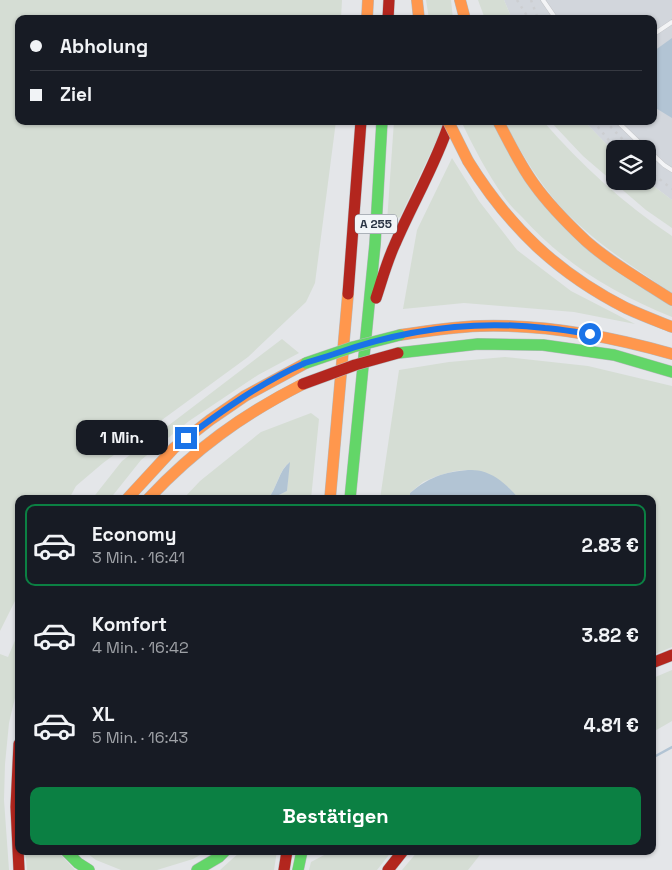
<!DOCTYPE html>
<html lang="de">
<head>
<meta charset="utf-8">
<style>
  :root { --surface:#171b24; --page:#20242c; --text:#f1f3f6; --muted:#9ea1a6; --line:#363941; --accent:#0b8043 }
  body { margin:0; font-family:"Space Grotesk",sans-serif; background:var(--page); color:var(--text); height:100vh; display:flex; flex-direction:column; font-size:19px; white-space:nowrap }
  * { box-sizing:border-box; margin:0 }
  p { font-size:16px; color:var(--muted) }
  .icon { flex:none; width:28px; height:28px; fill:none; stroke:currentColor; stroke-width:2; stroke-linecap:round; stroke-linejoin:round }
  .map { position:relative; flex:1; overflow:hidden }
  .sheet { position:absolute; left:15px; top:495px; width:641px; height:360px; display:flex; flex-direction:column; background:var(--surface); border-radius:10px; box-shadow:0 1px 4px #0004 }
  .sheet>* { flex:none }
  .guide { position:absolute; left:15px; top:15px; width:642px; height:110px; border-radius:10px; box-shadow:0 1px 4px #0004; display:grid; align-content:center; height:110px; padding:0 15px; background:var(--surface) }
  .controls { position:absolute; left:606px; top:140px; display:grid; gap:10px }
  .controls a { display:grid; place-items:center; width:50px; height:50px; border-radius:10px; background:var(--surface); box-shadow:0 1px 4px #0004; font-size:25px }
  .end { position:absolute; width:22px; height:22px; margin:-11px; border:6px solid #1a73e8; background:#fff; box-shadow:0 0 0 2px #fff }
  .from { border-radius:50% }
  .bubble { position:absolute; height:35px; border-radius:10px; background:var(--surface); box-shadow:0 1px 4px #0004; font-size:16px; font-weight:800; line-height:35px; text-align:center }
  .guide b { display:flex; align-items:center; gap:18px; height:48px; font-size:19px }
  .guide b+b { border-top:1px solid var(--line) }
  .guide i { width:12px; height:12px; background:var(--text) }
  ul { padding:9px 0 0; list-style:none }
  li { display:flex; align-items:center; gap:15px; height:82px; margin:0 10px 8px; padding:0 5px; border:2px solid transparent; border-radius:10px }
  li div { flex:1 }
  li b { display:block; font-size:19px }
  li em { font-style:normal; font-weight:800 }
  li.on { border-color:var(--accent) }
  li>.icon { width:45px; height:45px; stroke-width:1.5 }
  .primary-button { display:flex; gap:10px; margin-top:auto; padding:10px 15px }
  .primary-button a { flex:1; height:58px; border-radius:10px; background:var(--accent); color:#fff; font-size:20px; font-weight:800; line-height:58px; text-align:center }
  .map>svg:first-child { display:block }
  .built { fill:#d2d6dc }
  .green { fill:#d5ddd4 }
  .water { fill:#b2c4d4 }
  .lines { fill:none; stroke-linecap:round; stroke-linejoin:round }
  .stream { stroke:#b2c4d4; stroke-width:2.5 }
  .lane-casing { stroke:#c2c4c7; stroke-width:5 }
  .fast-casing { stroke:#b6b9be; stroke-width:12 }
  .slow-casing { stroke:#b6b9be; stroke-width:12 }
  .jam-casing { stroke:#b6b9be; stroke-width:12 }
  .lane { stroke:#f3f4f6; stroke-width:4 }
  .fast { stroke:#63d668; stroke-width:11 }
  .slow { stroke:#ff974d; stroke-width:11 }
  .jam { stroke:#b3261e; stroke-width:11 }
  .rail { stroke:#ccced1; stroke-width:2.5; stroke-dasharray:2.5 5; stroke-linecap:butt }
  .fast-bridge-casing { stroke:#b6b9be; stroke-width:12; stroke-linecap:butt }
  .slow-bridge-casing { stroke:#b6b9be; stroke-width:12; stroke-linecap:butt }
  .jam-bridge-casing { stroke:#b6b9be; stroke-width:12; stroke-linecap:butt }
  .fast-bridge { stroke:#63d668; stroke-width:11 }
  .slow-bridge { stroke:#ff974d; stroke-width:11 }
  .jam-bridge { stroke:#b3261e; stroke-width:11 }
  .route { stroke:#1a73e8; stroke-width:6 }
  .labels { text-anchor:middle; stroke-width:4; stroke-linejoin:round; paint-order:stroke }
  .shield { fill:#f2f5f8; stroke:#666e7a; stroke-width:1 }
  .shield-label { font-size:12px; font-weight:bold; fill:#2a3444 }
</style>
</head>
<body>
<div class="map">
<svg width="672" height="870" viewBox="0 0 672 870">
  <rect width="100%" height="100%" fill="#e4e6e9"/>
  <polygon class="built" points="504,0 672,0 672,200 647,181 648,149 615,149 615,153 584,121 654,121 654,19 512,19"/>
  <g class="green">
    <polygon points="0,0 342,0 341,19 19,19 19,121 336,121 315,283 306,302 248,357 103,463 76,486 69,499 19,499 19,593 0,631"/>
    <polygon points="426,0 451,0 453,19 429,19"/>
    <polygon points="478,0 504,0 512,19 485,19"/>
    <polygon points="394,121 441,121 443,127 400,217 387,222"/>
    <path d="M461,121H493L554,215L672,304V317C615,294 564,264 522,217C516,211 509,204 504,197C487,173 474,148 461,121Z"/>
    <path d="M504,121H543C581,165 624,204 672,236V293C639,271 606,250 577,223C571,217 564,211 558,204C537,179 520,151 504,121Z"/>
    <polygon points="550,121 584,121 615,153 615,181 647,181 672,200 672,228 646,210 583,156"/>
    <polygon points="452,158 479,201 517,250 571,291 635,324 574,312 464,303 403,309 417,230"/>
    <polygon points="282,339 299,353 258,375 189,421 141,460 110,499 92,499 122,461"/>
    <polygon points="505,357 588,366 672,386 672,647 653,655 652,499 519,499 508,487 468,470 455,471 437,476 423,482 410,493 410,499 380,499 399,370 449,362"/>
    <path d="M311,413L319,419L311,499H276L279,495L287,491L289,463C279,470 277,488 268,499H183L200,481L261,432Z"/>
    <polygon points="19,631 19,681 9,723 5,764 4,800 9,870 0,870 0,654 8,657"/>
    <polygon points="672,670 672,721 653,732 653,678"/>
    <polygon points="25,851 57,851 75,870 27,870"/>
    <polygon points="84,851 207,851 193,859 157,870 121,870 96,860"/>
    <polygon points="241,851 277,851 274,870 220,870"/>
    <polygon points="327,851 392,851 377,870 309,870 311,862 326,854"/>
    <polygon points="418,851 483,851 468,870 402,870"/>
  </g>
  <g class="water">
    <polygon points="672,38 672,118 654,107 654,51"/>
    <path d="M290,462L287,491L279,495L276,499H268C277,488 279,470 290,462Z"/>
    <path d="M468,470C473,470 477,470 481,471C497,475 509,487 519,499H410V493C429,477 444,472 468,470Z"/>
  </g>
  <g class="lines">
    <polyline class="stream" points="652,758 672,747"/>
    <g class="lane-casing">
      <g id="lane">
        <polyline points="543,0 556,19"/>
        <polyline points="654,34 672,22"/>
        <polyline points="618,121 620,124 646,149"/>
        <polyline points="648,150 664,165 672,170"/>
      </g>
    </g>
    <g class="fast-casing">
      <g id="fast">
        <polyline points="398,353 478,344 543,345 614,355 672,372"/>
        <polyline points="350,499 375,244 382,121"/>
        <polyline points="66,851 78,863 89,870"/>
        <polyline points="197,870 219,857 225,851"/>
        <polyline points="298,870 302,851"/>
      </g>
    </g>
    <g class="slow-casing">
      <g id="slow">
        <polyline points="417,0 419,19"/>
        <polyline points="460,0 465,19"/>
        <polyline points="367,19 368,0"/>
        <path d="M498,121C509,142 520,165 534,184C549,205 568,224 586,241C612,264 643,281 672,300"/>
        <path d="M468,161C509,227 557,273 626,308C641,315 657,321 672,327"/>
        <path d="M400,335C426,331 453,327 480,326C545,324 609,336 672,354"/>
        <polyline points="127,499 174,448 210,420 245,396 306,363"/>
        <path d="M148,499C195,449 242,415 303,384"/>
        <polyline points="330,499 348,294"/>
      </g>
    </g>
    <g class="jam-casing">
      <g id="jam">
        <polyline points="388,19 389,0"/>
        <polyline points="348,294 361,121"/>
        <path d="M376,298C382,280 387,261 395,244C413,202 436,164 450,121"/>
        <polyline points="652,663 672,655"/>
        <polyline points="19,744 16,807 19,870"/>
        <polyline points="284,870 287,851"/>
        <polyline points="388,870 403,851"/>
      </g>
    </g>
    <use href="#lane" class="lane"/>
    <use href="#fast" class="fast"/>
    <use href="#slow" class="slow"/>
    <use href="#jam" class="jam"/>
    <g class="rail">
      <polyline points="517,0 529,19"/>
      <polyline points="531,0 538,19"/>
      <polyline points="593,121 616,149"/>
      <polyline points="605,121 632,149"/>
      <polyline points="648,170 672,189"/>
    </g>
    <g class="fast-bridge-casing">
      <polyline id="fast-bridge" points="306,363 353,347 400,335"/>
    </g>
    <g class="slow-bridge-casing">
      <polyline id="slow-bridge" points="448,121 468,161"/>
    </g>
    <g class="jam-bridge-casing">
      <polyline id="jam-bridge" points="303,384 355,365 398,353"/>
    </g>
    <use href="#fast-bridge" class="fast-bridge"/>
    <use href="#slow-bridge" class="slow-bridge"/>
    <use href="#jam-bridge" class="jam-bridge"/>
  </g>
  <g class="lines">
    <path class="route" d="M186,438C223,410 262,382 305,363C315,360 325,357 334,354C401,330 474,320 545,328C560,329 575,332 590,334"/>
  </g>
  <g class="labels">
    <rect class="shield" x="355" y="214.5" width="42" height="19" rx="4"/>
    <g class="shield-label">
      <text x="376" y="228">A 255</text>
    </g>
  </g>
</svg>
<div class="controls">
<a><svg class="icon" aria-label="layers" viewBox="0 0 24 24"><path d="M12 4l9 5-9 5-9-5zM3 14l9 5 9-5"/></svg></a>
</div>
<i class="end from" style="left:590px;top:334px"></i>
<i class="end" style="left:186px;top:438px"></i>
<div class="bubble" style="left:76px;top:420px;width:92px">1 Min.</div>
<div class="guide">
<b><i class="from"></i>Abholung</b>
<b><i></i>Ziel</b>
</div>
<section class="sheet">
<ul>
<li class="on"><svg class="icon" aria-label="car" viewBox="0 0 24 24"><path d="M5 17H2v-5l4-1 3-4h7l3 4 3 1v5h-3M9 17h6M6 11h13"/><circle cx="7" cy="17" r="2"/><circle cx="17" cy="17" r="2"/></svg><div><b>Economy</b><p>3 Min. · 16:41</p></div><em>2.83 €</em></li>
<li><svg class="icon" aria-label="car" viewBox="0 0 24 24"><path d="M5 17H2v-5l4-1 3-4h7l3 4 3 1v5h-3M9 17h6M6 11h13"/><circle cx="7" cy="17" r="2"/><circle cx="17" cy="17" r="2"/></svg><div><b>Komfort</b><p>4 Min. · 16:42</p></div><em>3.82 €</em></li>
<li><svg class="icon" aria-label="car" viewBox="0 0 24 24"><path d="M5 17H2v-5l4-1 3-4h7l3 4 3 1v5h-3M9 17h6M6 11h13"/><circle cx="7" cy="17" r="2"/><circle cx="17" cy="17" r="2"/></svg><div><b>XL</b><p>5 Min. · 16:43</p></div><em>4.81 €</em></li>
</ul>
<div class="primary-button"><a>Bestätigen</a></div>
</section>
</div>
</body>
</html>
